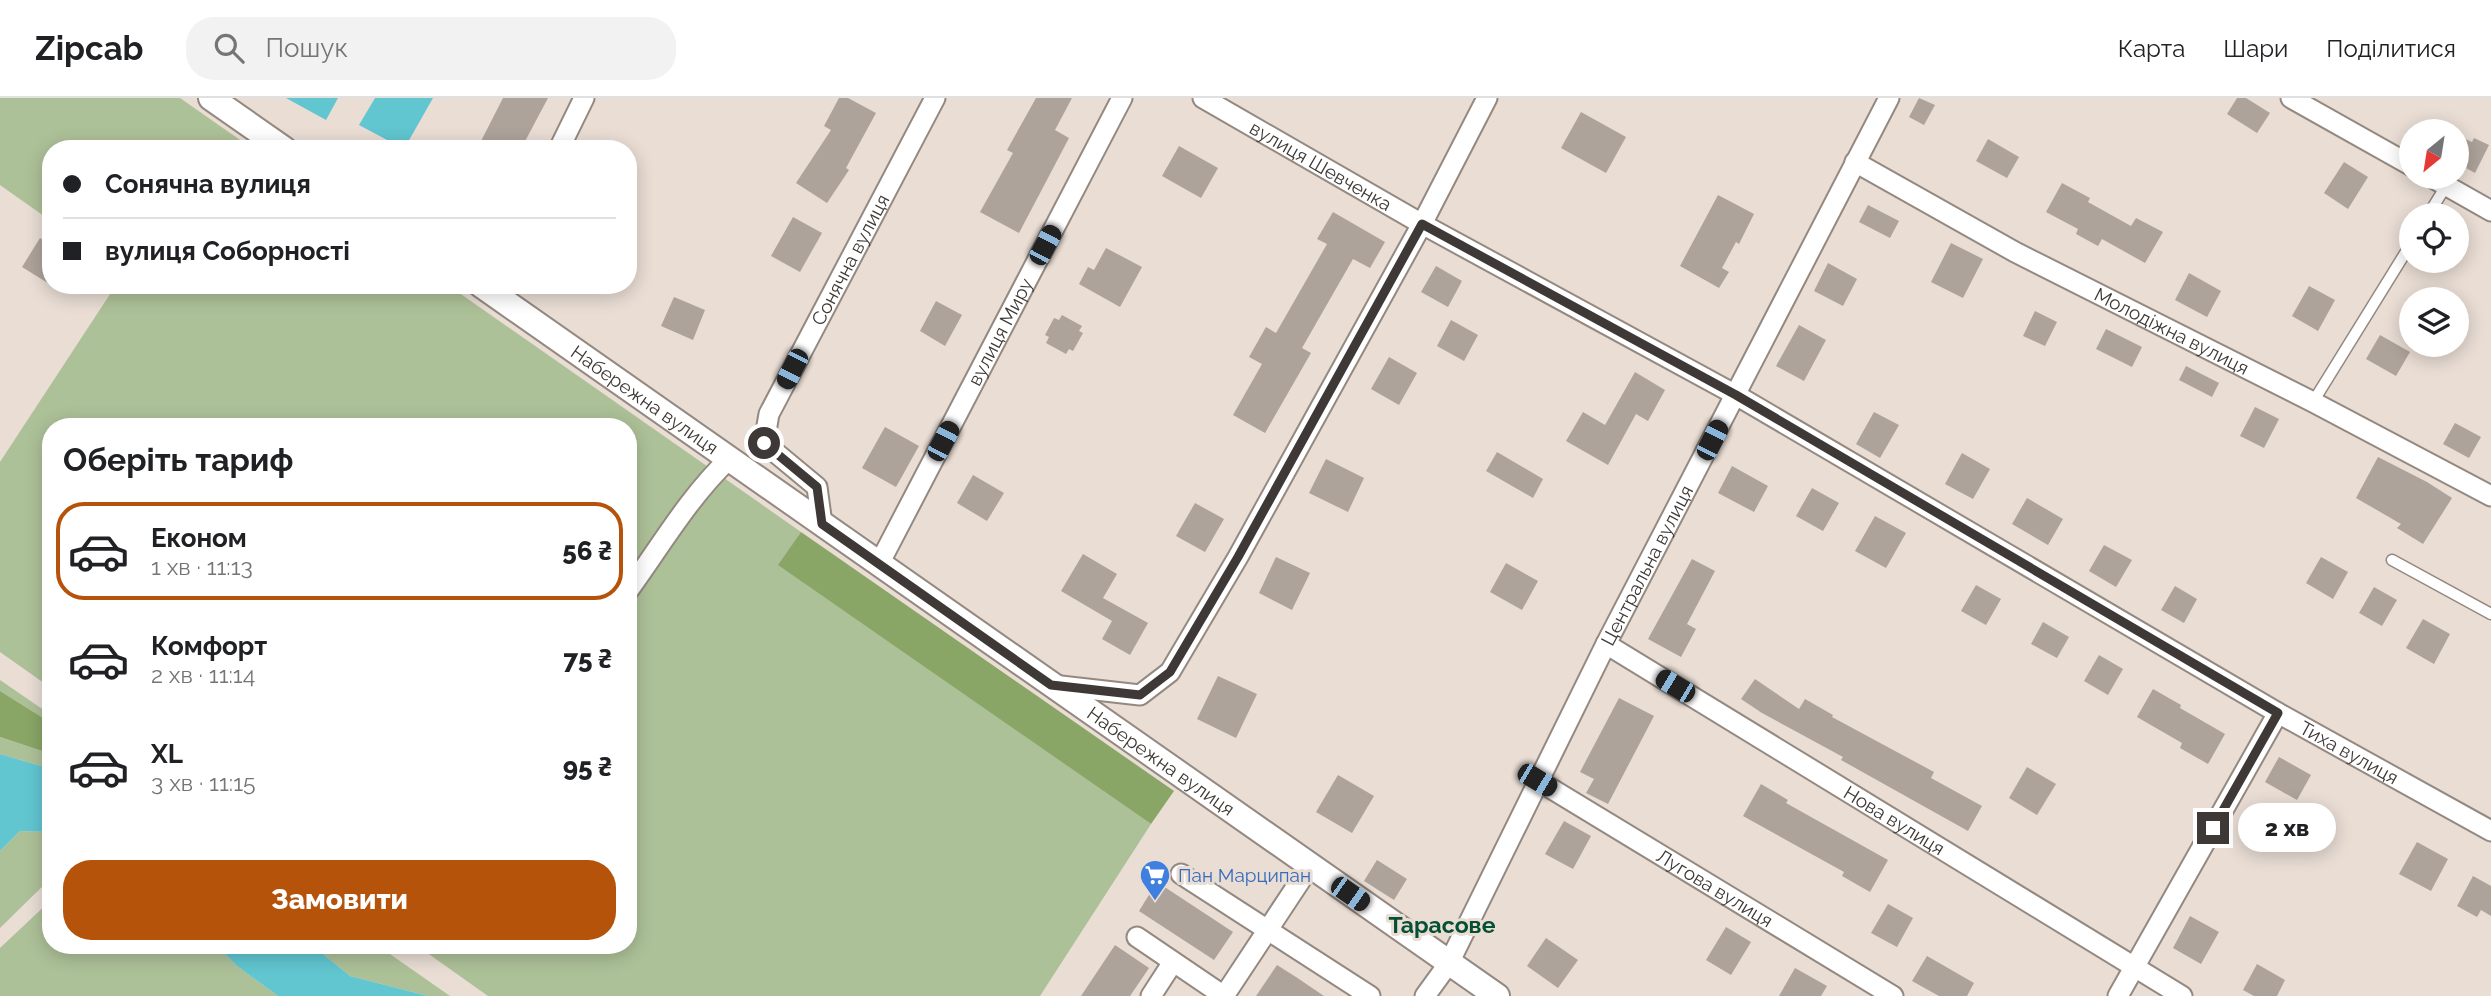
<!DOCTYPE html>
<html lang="uk">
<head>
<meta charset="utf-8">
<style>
  :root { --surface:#fff; --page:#f2f2f2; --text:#202124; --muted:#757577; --line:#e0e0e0; --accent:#b45309 }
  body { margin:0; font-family:Raleway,sans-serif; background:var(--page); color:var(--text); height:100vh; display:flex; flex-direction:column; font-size:26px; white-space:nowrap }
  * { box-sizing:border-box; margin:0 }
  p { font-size:23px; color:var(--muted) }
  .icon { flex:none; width:38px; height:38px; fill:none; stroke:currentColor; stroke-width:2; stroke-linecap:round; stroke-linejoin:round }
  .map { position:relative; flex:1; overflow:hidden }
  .panel { position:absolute; left:42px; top:320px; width:595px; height:536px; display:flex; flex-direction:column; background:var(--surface); border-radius:28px; box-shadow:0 4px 18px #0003 }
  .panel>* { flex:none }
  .top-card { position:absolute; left:42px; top:42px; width:595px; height:154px; border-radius:28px; box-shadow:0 4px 18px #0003; display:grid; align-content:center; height:154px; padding:0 21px; background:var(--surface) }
  .needle { width:46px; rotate:210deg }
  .tools { position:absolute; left:2399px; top:21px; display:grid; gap:14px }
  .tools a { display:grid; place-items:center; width:70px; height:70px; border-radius:50%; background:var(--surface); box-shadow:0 4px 18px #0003; font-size:35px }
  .end { position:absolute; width:32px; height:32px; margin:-16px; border:9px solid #3e3936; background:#fff; box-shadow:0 0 0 4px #fff }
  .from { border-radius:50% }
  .bubble { position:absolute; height:49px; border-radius:24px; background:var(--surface); box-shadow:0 4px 18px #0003; font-size:23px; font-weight:800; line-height:49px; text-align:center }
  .car { position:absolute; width:21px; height:42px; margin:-21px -10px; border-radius:9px; box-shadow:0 0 5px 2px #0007; background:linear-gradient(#222 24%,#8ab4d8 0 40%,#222 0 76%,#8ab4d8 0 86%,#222 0) }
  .top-card b { display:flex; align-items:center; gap:24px; height:66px; font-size:26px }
  .top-card b+b { border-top:2px solid var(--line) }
  .top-card i { width:18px; height:18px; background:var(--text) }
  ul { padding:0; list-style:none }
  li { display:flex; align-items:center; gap:21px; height:98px; margin:0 14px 10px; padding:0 7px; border:4px solid transparent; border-radius:28px }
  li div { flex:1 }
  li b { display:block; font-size:26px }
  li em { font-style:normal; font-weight:800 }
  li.selected { border-color:var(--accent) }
  li>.icon { width:63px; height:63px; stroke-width:1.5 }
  h2 { padding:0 21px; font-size:32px; line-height:84px }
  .cta { display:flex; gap:14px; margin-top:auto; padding:14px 21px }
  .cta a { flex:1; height:80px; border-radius:28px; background:var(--accent); color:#fff; font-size:28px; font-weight:800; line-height:80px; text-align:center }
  header { display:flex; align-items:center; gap:42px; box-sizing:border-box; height:98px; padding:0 35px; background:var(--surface); border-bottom:2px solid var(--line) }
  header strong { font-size:33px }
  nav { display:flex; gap:38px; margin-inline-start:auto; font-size:24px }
  .search { width:490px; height:63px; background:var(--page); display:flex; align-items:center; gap:18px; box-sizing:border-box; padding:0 24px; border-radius:28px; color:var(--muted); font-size:26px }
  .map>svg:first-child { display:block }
  .green { fill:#adc198 }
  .forest { fill:#89a666 }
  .water { fill:#61c6d0 }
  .building { fill:#aea39a }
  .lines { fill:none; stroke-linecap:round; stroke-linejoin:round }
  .service-casing { stroke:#948981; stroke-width:13 }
  .minor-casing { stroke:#948981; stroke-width:23 }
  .tertiary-casing { stroke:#948981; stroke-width:28 }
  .service { stroke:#fff; stroke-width:10 }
  .minor { stroke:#fff; stroke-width:19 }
  .tertiary { stroke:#fff; stroke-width:24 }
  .route { stroke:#3e3936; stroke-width:9 }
  .labels { text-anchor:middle; stroke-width:6; stroke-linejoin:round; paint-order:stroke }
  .street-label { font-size:19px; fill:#3e3936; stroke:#e9ddd4 }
  .shop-label { font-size:19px; fill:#366cbe; stroke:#e9ddd4; text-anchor:start }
  .quarter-label { font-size:23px; font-weight:bold; fill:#054f35; stroke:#e9ddd4 }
</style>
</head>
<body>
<header>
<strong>Zipcab</strong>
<div class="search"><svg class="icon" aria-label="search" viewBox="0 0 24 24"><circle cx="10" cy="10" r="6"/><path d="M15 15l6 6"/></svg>Пошук</div>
<nav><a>Карта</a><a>Шари</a><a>Поділитися</a></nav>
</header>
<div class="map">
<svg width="2491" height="898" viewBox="0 0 2491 898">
  <rect width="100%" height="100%" fill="#e9ddd4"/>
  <g class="green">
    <polygon points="0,0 180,0 253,51 51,51 51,123 0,87"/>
    <polygon points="116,187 448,187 801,434 779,467 1151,726 1040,898 488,898 416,847 628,847 628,329 51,329 51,590 0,554 0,364"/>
    <polygon points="0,582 51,617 51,625 0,593"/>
    <polygon points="0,639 51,656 51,671 0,656"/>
    <polygon points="20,733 51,734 51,780 0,830 0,753"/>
    <polygon points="51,802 51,847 216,847 237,868 278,898 0,898 0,850"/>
    <polygon points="312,847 377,847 450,898 428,898 350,878"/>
  </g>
  <g class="forest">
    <polygon points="801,434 1174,693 1151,726 778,467"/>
    <polygon points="0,593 51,625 51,656 0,639"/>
  </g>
  <g class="water">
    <polygon points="286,0 338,0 326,22"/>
    <polygon points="375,0 433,0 404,51 359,27"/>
    <polygon points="0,656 51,671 51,734 20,733 0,753"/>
    <polygon points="216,847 312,847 350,878 428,898 278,898 237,868"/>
  </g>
  <g class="building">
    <polygon points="503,0 548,0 522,49 516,45 513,51 490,51 480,45"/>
    <polygon points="839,0 848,0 876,15 846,70 849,72 827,105 796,85 831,32 824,28"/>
    <polygon points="1036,0 1072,0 1055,32 1069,40 1019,135 980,114 1013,55 1007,52"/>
    <polygon points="1919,0 1935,7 1924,27 1909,19"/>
    <polygon points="2237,0 2246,0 2270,15 2257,35 2227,16"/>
    <polygon points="1581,14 1626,39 1606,75 1561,50"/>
    <polygon points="2461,39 2472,44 2474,40 2489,47 2475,75 2457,65 2457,48"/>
    <polygon points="1988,41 2019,59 2007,80 1976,63"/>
    <polygon points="1179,48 1218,70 1201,100 1162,78"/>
    <polygon points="2344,64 2368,79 2348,111 2324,95"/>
    <polygon points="2062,85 2090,100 2088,104 2131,128 2136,120 2163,134 2145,165 2102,141 2098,148 2076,136 2078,131 2046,114"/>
    <polygon points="1718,97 1754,116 1739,146 1736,144 1722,170 1729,174 1719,190 1680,168"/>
    <polygon points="1868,107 1899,123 1890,140 1859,124"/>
    <polygon points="1333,114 1385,144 1370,170 1353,161 1302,250 1311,255 1265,335 1233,317 1262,266 1249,259 1266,229 1276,235 1327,146 1317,141"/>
    <polygon points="793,119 822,135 800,174 771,158"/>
    <polygon points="40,140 51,147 51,187 22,169"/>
    <polygon points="1951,145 1983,161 1963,200 1931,184"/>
    <polygon points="1106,150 1142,169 1120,209 1079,186 1088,169 1094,172"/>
    <polygon points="1828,165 1857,181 1843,208 1814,193"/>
    <polygon points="1436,168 1462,183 1448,209 1421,194"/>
    <polygon points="2189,175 2221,193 2207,219 2175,202"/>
    <polygon points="2309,188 2335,202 2318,233 2292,218"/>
    <polygon points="674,199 705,212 693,242 661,228"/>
    <polygon points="936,203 962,217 945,248 920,233"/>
    <polygon points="2035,213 2057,224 2045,248 2023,238"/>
    <polygon points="1062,217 1082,228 1079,233 1083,235 1073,253 1069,251 1066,256 1046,245 1049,239 1045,237 1054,220 1059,222"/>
    <polygon points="1451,222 1478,237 1464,263 1437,248"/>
    <polygon points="1799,227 1826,242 1804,283 1776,268"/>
    <polygon points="2106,231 2142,249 2132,269 2096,251"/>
    <polygon points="2380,237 2410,254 2396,278 2366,261"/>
    <polygon points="1389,259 1417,275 1399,307 1371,291"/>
    <polygon points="2186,268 2219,285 2212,299 2179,282"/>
    <polygon points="1635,274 1665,292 1648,323 1636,316 1608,367 1566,343 1583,314 1605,327"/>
    <polygon points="2255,309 2279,321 2264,350 2240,338"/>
    <polygon points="1874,314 1899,327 1880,360 1856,346"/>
    <polygon points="2455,325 2481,339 2469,360 2443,346"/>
    <polygon points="885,329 919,348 896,389 862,370"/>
    <polygon points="1497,354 1543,381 1533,400 1486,373"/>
    <polygon points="1962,355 1990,371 1973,401 1945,386"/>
    <polygon points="2378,359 2427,384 2452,400 2423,446 2397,430 2401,426 2356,400"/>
    <polygon points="1326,361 1364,380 1348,414 1309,395"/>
    <polygon points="1732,368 1768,388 1754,414 1718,395"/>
    <polygon points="973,377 1004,395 987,423 957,405"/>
    <polygon points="1812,390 1839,405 1823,433 1796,418"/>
    <polygon points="2027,400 2063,421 2048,447 2012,426"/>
    <polygon points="1195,405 1224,421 1205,454 1176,438"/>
    <polygon points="1875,418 1906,435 1886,470 1855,453"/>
    <polygon points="2104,447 2132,462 2116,489 2089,473"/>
    <polygon points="1083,456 1117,476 1103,500 1148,525 1130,557 1102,541 1112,523 1061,493"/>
    <polygon points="1276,459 1310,475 1292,512 1259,495"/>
    <polygon points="2321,459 2348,474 2333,501 2306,485"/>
    <polygon points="1692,461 1715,473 1687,526 1696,531 1681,559 1648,541"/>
    <polygon points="1506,465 1538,483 1522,512 1490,494"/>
    <polygon points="1976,487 2001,501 1986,527 1961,513"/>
    <polygon points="2175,488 2197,501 2184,525 2161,512"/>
    <polygon points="2374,489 2397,502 2382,528 2359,515"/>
    <polygon points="2423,521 2450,536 2434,566 2406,550"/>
    <polygon points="2043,524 2069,539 2057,560 2031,546"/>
    <polygon points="2099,557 2123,571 2108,597 2084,583"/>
    <polygon points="1218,578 1257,596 1236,640 1197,621"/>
    <polygon points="1755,581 1799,611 1805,601 1833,617 1832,619 1934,674 1931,680 1982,708 1968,733 1841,662 1843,659 1762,615 1741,601"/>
    <polygon points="2153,591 2181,607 2180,610 2225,636 2208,666 2180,650 2182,645 2137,619"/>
    <polygon points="1619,600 1654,618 1608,706 1586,695 1594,681 1580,674"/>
    <polygon points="2279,659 2311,677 2297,702 2265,684"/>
    <polygon points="2027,669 2056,686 2037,717 2009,700"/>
    <polygon points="1338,677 1374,698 1352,735 1316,714"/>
    <polygon points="1761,686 1788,702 1786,705 1888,762 1870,794 1842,778 1844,774 1743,718"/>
    <polygon points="1564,723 1591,738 1573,771 1545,756"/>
    <polygon points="2417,744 2448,761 2431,793 2399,776"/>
    <polygon points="1377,762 1407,781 1394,802 1364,783"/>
    <polygon points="2473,778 2491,788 2491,818 2481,812 2477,819 2457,808"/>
    <polygon points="1157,784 1233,834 1214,862 1139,813"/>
    <polygon points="1888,806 1913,820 1897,849 1871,835"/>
    <polygon points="2190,818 2219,834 2201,866 2173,850"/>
    <polygon points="1726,829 1751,844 1731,877 1706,862"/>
    <polygon points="1546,840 1578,862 1558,890 1527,868"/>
    <polygon points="1115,847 1149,870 1130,898 1081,898"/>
    <polygon points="1927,858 1974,885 1967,898 1939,898 1912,883"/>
    <polygon points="2257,866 2285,882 2277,898 2254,898 2243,892"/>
    <polygon points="1277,867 1296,879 1324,898 1256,898"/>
    <polygon points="1795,870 1827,888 1821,898 1779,898"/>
  </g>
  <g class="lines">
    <g class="service-casing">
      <g id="service">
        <polyline points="2428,117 2446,88"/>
        <polyline points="2313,304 2412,144"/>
        <polyline points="2392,462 2491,516"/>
      </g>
    </g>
    <g class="minor-casing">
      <g id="minor">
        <path id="s1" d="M1203,0L1422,126L1736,297L2278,615L2491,733"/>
        <polyline points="2291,0 2412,68"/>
        <polyline points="559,51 584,0"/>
        <path id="s2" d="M1855,64L2015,154L2313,304L2491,398"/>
        <polyline points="2431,79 2491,113"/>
        <path id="s3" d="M822,426L817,389L764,345L769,316L935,0"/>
        <path id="s4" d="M879,466L1122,0"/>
        <path d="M628,493C660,449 689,399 729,361"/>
        <path id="s5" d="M1606,546L2182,898"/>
        <polyline points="1052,587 1140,597 1170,574 1238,459 1422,126 1487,0"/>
        <path id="s6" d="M1537,682L1893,898"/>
        <polyline points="1181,776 1370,898"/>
        <polyline points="1137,839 1224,898"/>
        <polyline points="1151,898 1173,864"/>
        <polyline points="1224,898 1310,768"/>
        <path id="s7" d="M1425,898L1449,865L1606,546L1889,0"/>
        <polyline points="2118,898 2278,615"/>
      </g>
    </g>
    <g class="tertiary-casing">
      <g id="tertiary">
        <polyline points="211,0 284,51"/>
        <path id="s8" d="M481,187L1497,898"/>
      </g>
    </g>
    <use href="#service" class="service"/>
    <use href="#minor" class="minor"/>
    <use href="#tertiary" class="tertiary"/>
  </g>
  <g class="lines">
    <polyline class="route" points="764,345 817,389 822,426 1051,587 1140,597 1170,574 1238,459 1422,126 1736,297 2278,615 2213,730"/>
  </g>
  <defs>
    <g id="supermarket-pin" transform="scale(1.575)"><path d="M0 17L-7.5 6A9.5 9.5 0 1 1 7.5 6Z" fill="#3f7fe0" stroke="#e9ddd4"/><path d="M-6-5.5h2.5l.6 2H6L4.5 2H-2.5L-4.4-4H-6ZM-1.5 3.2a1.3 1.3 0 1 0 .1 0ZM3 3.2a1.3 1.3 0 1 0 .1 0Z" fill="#fff"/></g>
  </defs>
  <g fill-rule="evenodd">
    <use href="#supermarket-pin" x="1155" y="777"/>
  </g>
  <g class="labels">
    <g class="street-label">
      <text dy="7" stroke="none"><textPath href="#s1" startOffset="136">вулиця Шевченка</textPath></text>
      <text dy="7" stroke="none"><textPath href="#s3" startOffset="310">Сонячна вулиця</textPath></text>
      <text dy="7" stroke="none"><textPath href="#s4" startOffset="262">вулиця Миру</textPath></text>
      <text dy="7" stroke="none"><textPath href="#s2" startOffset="359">Молодіжна вулиця</textPath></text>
      <text dy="7" stroke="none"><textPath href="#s8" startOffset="200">Набережна вулиця</textPath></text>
      <text dy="7" stroke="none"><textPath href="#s7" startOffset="485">Центральна вулиця</textPath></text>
      <text dy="7" stroke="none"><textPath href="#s1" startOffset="1320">Тиха вулиця</textPath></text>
      <text dy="7" stroke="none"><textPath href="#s8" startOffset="830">Набережна вулиця</textPath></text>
      <text dy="7" stroke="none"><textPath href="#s5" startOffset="338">Нова вулиця</textPath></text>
      <text dy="7" stroke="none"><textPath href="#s6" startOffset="208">Лугова вулиця</textPath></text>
    </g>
    <g class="shop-label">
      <text x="1178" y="784">Пан Марципан</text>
    </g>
    <g class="quarter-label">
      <text x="1442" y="835">Тарасове</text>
    </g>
  </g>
</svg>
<div class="tools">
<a><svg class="needle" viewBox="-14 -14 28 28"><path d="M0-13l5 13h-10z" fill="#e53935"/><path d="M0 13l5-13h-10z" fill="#757577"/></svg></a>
<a><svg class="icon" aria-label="locate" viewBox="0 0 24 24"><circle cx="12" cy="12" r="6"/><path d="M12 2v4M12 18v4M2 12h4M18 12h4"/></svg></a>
<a><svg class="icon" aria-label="layers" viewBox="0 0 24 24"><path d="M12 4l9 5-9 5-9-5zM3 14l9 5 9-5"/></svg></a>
</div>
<i class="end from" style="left:764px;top:345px"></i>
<i class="end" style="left:2213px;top:730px"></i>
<div class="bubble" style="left:2238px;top:705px;width:98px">2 хв</div>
<i class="car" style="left:1045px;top:147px;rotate:28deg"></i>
<i class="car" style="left:792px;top:271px;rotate:207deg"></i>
<i class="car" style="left:1712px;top:342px;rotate:27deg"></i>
<i class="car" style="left:943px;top:343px;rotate:28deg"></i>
<i class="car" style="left:1675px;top:588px;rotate:301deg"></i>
<i class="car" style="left:1537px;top:682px;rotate:121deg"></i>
<i class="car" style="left:1350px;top:796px;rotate:125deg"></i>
<div class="top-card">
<b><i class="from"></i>Сонячна вулиця</b>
<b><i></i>вулиця Соборності</b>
</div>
<section class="panel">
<h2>Оберіть тариф</h2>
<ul>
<li class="selected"><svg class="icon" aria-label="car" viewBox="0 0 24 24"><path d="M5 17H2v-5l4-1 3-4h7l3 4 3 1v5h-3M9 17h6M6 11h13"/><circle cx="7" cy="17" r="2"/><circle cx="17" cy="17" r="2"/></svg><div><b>Економ</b><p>1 хв · 11:13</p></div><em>56 ₴</em></li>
<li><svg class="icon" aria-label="car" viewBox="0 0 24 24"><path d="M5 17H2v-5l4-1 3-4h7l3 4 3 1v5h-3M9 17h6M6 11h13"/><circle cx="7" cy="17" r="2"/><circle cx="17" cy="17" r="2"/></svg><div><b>Комфорт</b><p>2 хв · 11:14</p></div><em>75 ₴</em></li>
<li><svg class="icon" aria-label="car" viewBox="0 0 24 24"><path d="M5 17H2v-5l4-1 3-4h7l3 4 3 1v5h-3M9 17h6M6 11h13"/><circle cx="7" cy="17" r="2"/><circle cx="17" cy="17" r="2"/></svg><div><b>XL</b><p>3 хв · 11:15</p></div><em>95 ₴</em></li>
</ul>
<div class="cta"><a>Замовити</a></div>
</section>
</div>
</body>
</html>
